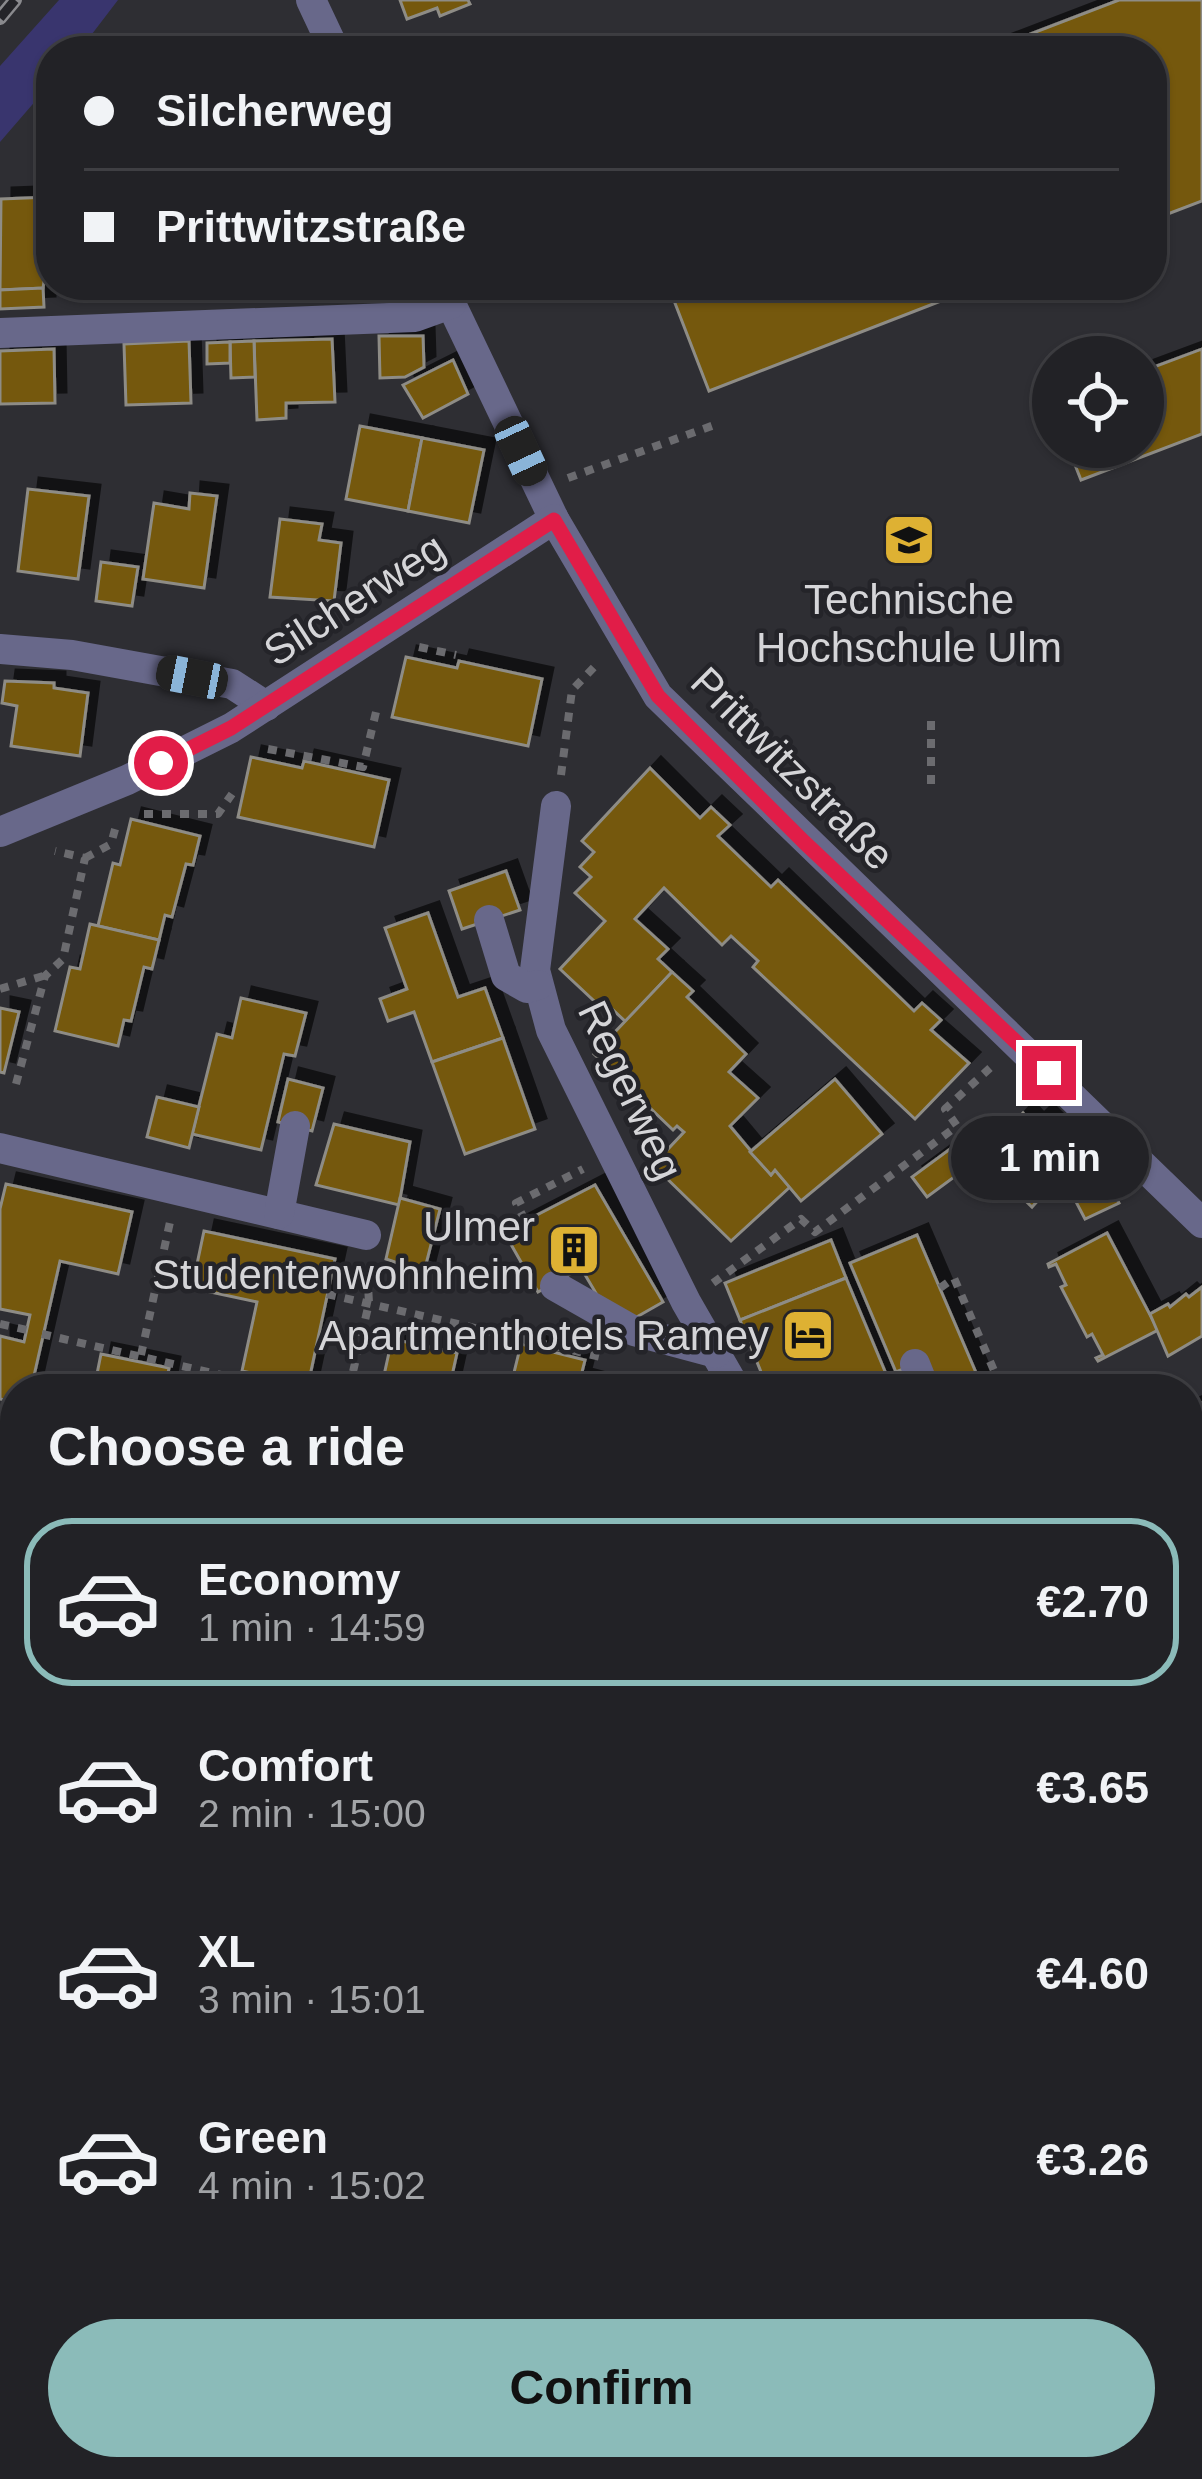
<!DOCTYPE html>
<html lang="en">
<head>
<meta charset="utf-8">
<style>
  :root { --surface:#222226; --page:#2e2f32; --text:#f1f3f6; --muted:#a2a4a7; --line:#3f3f43; --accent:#8bbbb9 }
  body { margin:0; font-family:Helvetica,sans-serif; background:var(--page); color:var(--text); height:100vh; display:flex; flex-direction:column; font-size:45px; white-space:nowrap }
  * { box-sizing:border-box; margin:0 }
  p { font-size:39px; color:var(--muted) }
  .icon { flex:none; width:66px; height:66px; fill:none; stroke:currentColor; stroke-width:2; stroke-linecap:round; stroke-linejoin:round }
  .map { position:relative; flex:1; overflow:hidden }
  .drawer { position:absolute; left:0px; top:1374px; width:1203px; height:1107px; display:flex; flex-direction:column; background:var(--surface); border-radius:48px 48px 0 0; box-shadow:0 3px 9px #0004,0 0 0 3px var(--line) }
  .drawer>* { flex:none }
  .guide { position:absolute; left:36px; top:36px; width:1131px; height:264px; border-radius:48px; box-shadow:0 3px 9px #0004,0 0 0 3px var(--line); display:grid; align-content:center; height:264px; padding:0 48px; background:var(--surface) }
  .controls { position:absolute; left:1032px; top:336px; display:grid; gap:24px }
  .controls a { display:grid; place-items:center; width:132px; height:132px; border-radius:50%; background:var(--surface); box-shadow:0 3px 9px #0004,0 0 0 3px var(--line); font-size:60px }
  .end { position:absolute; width:54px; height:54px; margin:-27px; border:15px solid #e11d48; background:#fff; box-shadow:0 0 0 6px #fff }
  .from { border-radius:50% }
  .bubble { position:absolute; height:84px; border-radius:42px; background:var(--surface); box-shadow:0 3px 9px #0004,0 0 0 3px var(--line); font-size:39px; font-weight:700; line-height:84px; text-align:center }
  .car { position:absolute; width:36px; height:72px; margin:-36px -18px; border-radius:15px; box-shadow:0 0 9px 3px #0007; background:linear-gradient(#222 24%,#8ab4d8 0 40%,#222 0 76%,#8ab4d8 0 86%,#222 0) }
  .guide b { display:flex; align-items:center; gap:42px; height:114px; font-size:45px }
  .guide b+b { border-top:3px solid var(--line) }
  .guide i { width:30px; height:30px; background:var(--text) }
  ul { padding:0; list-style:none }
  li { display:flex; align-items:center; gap:36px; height:168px; margin:0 24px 18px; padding:0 24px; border:6px solid transparent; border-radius:48px }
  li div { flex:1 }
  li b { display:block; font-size:45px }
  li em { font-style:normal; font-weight:700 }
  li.on { border-color:var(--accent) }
  li>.icon { width:108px; height:108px; stroke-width:1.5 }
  h2 { padding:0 48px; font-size:54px; line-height:144px }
  .cta { display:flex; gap:24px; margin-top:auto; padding:24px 48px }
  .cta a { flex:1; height:138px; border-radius:72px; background:var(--accent); color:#111; font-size:48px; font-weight:700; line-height:138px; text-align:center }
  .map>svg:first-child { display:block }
  .green { fill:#39356e }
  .building { fill:#745907; stroke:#8e8c86; stroke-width:3; filter:url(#shadow) }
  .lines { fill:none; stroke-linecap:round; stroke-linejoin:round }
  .path { stroke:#6b6b6f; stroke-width:8; stroke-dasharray:9 9; stroke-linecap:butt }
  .minor { stroke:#68688a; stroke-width:30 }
  .major { stroke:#a0a0e6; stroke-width:30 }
  .rail-casing { stroke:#8a8a8e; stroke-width:14 }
  .rail { stroke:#242429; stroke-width:9; stroke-dasharray:27; stroke-linecap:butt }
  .route { stroke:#e11d48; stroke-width:15 }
  .labels { text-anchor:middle; stroke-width:9; stroke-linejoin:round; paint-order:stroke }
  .street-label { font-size:42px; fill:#d5d5d8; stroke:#242429 }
  .poi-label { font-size:42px; fill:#d5d5d8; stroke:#242429; text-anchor:end }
</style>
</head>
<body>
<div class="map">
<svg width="1202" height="2479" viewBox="0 0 1202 2479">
  <defs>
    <filter id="shadow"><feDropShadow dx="11" dy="-11" stdDeviation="0" flood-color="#0009"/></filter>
  </defs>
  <rect width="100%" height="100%" fill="#2e2e33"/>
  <polygon class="green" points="59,0 118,0 79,51 51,51 51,83 0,142 0,66"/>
  <g class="building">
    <polygon points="400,0 468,0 470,4 440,16 437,8 407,19"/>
    <polygon points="1119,0 1202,0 1202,201 1152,220 1152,51 986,51"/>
    <polygon points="51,197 51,257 42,258 46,268 43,288 0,290 1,199"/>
    <polygon points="668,285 982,285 709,391"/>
    <polygon points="43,288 44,307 0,309 0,290"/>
    <polygon points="379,336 423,336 424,367 405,377 380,378"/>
    <polygon points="332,339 335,402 286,403 286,418 257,420 254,341"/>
    <polygon points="189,341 191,403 126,405 124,344"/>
    <polygon points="254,341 255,377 231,378 230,342"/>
    <polygon points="230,342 230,363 207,364 207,343"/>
    <polygon points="54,349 55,403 0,404 0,351"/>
    <polygon points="1202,349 1202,434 1081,480 1068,447 1143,447 1143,371"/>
    <polygon points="453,360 468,394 423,418 403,385"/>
    <polygon points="360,426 422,438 408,511 346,499"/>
    <polygon points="422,438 484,450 469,523 408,511"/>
    <polygon points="28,489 89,496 78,579 18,571"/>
    <polygon points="190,493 217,496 204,588 143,579 154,503 189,509"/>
    <polygon points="280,519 322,524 319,540 341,543 334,601 270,597"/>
    <polygon points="101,562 138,567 132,606 96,601"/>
    <polygon points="406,657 457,668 459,661 542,679 528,746 392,717"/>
    <polygon points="5,681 54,683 54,688 88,693 80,756 11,746 17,706 2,703"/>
    <polygon points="251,757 302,768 304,761 389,780 374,847 238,817"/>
    <polygon points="650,768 700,818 711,807 730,825 718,836 771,887 778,880 914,1011 922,1003 941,1020 931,1030 969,1063 915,1119 753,967 758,961 731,936 722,945 664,888 635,919 668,949 658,959 672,972 626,1022 611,1008 607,1013 560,969 605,921 575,893 591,877 580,867 594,852 582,841"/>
    <polygon points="131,819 200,836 193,865 186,864 172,917 165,915 159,940 98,926 113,863 120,865"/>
    <polygon points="506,871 520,910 462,929 449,891"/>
    <polygon points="428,913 458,997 485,988 503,1038 432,1062 414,1012 388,1021 380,999 407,989 385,928"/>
    <polygon points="90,924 159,940 152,969 144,967 131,1021 124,1020 118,1046 55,1031 70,967 80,969"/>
    <polygon points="672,972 693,991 687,997 746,1054 729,1072 758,1098 730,1126 771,1175 775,1170 790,1187 731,1241 653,1165 684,1132 677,1126 673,1130 594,1054"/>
    <polygon points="241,998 306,1013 295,1056 284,1054 261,1150 192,1134 217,1034 232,1038"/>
    <polygon points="0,1008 19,1012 4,1073 0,1072"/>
    <polygon points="503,1038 535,1129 465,1154 432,1062"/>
    <polygon points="288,1079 323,1088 312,1131 278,1122"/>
    <polygon points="835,1079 882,1134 801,1201 775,1170 771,1175 750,1152"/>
    <polygon points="157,1097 199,1107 189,1148 147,1137"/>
    <polygon points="1023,1113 1033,1124 1042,1115 1063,1136 1055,1145 1082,1170 1060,1193 1052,1185 1032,1207 1003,1179 995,1179 988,1166 1009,1144 1001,1137"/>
    <polygon points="334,1124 410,1142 399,1205 316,1185"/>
    <polygon points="965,1138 980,1158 927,1197 912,1177"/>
    <polygon points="1108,1181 1119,1203 1085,1219 1074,1198"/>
    <polygon points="6,1184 132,1212 118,1274 60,1261 31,1389 15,1389 15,1402 0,1399 0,1336 24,1342 30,1315 0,1309 0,1209"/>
    <polygon points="595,1185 663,1302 626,1323 606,1310 581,1268 538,1292 504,1232"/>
    <polygon points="400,1198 440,1209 424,1272 386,1259"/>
    <polygon points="204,1231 335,1259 308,1385 242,1371 257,1302 192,1288"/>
    <polygon points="1107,1233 1158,1330 1098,1361 1096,1358 1103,1355 1092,1334 1087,1337 1061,1287 1066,1285 1056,1264 1049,1267 1048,1264"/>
    <polygon points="917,1235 983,1389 937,1389 925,1360 896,1372 850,1263"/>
    <polygon points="831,1240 846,1278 740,1320 725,1283"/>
    <polygon points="846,1278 889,1381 871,1389 768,1389 740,1320"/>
    <polygon points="1202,1287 1202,1336 1168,1356 1150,1314 1168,1304 1170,1307 1186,1294 1189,1297"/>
    <polygon points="392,1339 457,1353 449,1389 381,1389"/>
    <polygon points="521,1344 585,1360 580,1380 615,1389 510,1389"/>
    <polygon points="101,1354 169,1368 165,1389 94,1389"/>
    <polygon points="1202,1403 1202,1601 1188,1573 1188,1409"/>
    <polygon points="15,1842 15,1937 12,1939 0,1920 0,1852"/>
    <polygon points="7,2103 15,2116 15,2174 0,2184 0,2107"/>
    <polygon points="15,2197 15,2312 14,2313 0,2276 0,2206"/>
    <polygon points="25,2466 116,2466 118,2471 112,2473 114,2479 23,2479 20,2470"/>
    <polygon points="152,2466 286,2466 272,2479 203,2479 193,2468 187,2471 190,2479 157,2479"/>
    <polygon points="553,2466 721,2466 724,2479 560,2479"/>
    <polygon points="763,2466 807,2466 810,2479 766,2479"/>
    <polygon points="862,2466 1059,2466 1062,2472 1050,2479 865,2479"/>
  </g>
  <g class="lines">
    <g class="path">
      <polyline points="568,478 717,424"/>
      <polyline points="419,647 456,655"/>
      <polyline points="931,721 931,790"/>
      <polyline points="268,749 363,767 376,712"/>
      <polyline points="561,775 572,690 598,663"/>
      <polyline points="144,814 218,814 232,794"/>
      <polyline points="85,858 111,844 117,822"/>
      <polyline points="0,989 43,976"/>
      <polyline points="16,1084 45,976 63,959 85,858 55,851"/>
      <polyline points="525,1220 516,1203 583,1169"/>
      <polyline points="713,1283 801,1219 815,1232 957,1126 945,1109 990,1068"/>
      <polyline points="940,1288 954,1278 1002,1389"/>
      <polyline points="327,1294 601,1357"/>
      <polyline points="0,1324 27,1330"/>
      <polyline points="42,1334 282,1389"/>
      <polyline points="141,1355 170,1222"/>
      <polyline points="202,1389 206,1371"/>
      <polyline points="349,1389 369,1303 367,1267"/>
      <polyline points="0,1705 15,1633"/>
      <polyline points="1188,1890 1202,1879"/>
      <polyline points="0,1950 15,1941"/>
      <polyline points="0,2192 15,2183"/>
      <polyline points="0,2299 8,2320"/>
      <polyline points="1188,2419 1202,2407"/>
      <polyline points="503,2466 509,2479"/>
      <polyline points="0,2467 6,2479"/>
      <polyline points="310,2479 325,2466"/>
      <polyline points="1106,2479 1123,2466"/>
    </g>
    <g class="minor">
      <polyline points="311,0 335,51"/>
      <polyline points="442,285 554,519 658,696 1202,1223"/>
      <polyline points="0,333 415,317 451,304"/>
      <polyline points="0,649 72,655 232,684 266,706"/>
      <polyline points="556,806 535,970 551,1030 686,1302 736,1389"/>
      <polyline points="0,832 127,780 231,728 554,519"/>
      <polyline points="489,920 506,976 527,988 538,985"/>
      <polyline points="0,1148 366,1235"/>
      <polyline points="279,1214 295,1126"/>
      <polyline points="555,1286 634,1331 716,1353"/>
      <polyline points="915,1364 925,1389"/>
      <polyline points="0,1522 15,1525"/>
      <polyline points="0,1738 15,1743"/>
      <polyline points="1188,1739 1202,1739"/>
      <polyline points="0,1831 15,1821"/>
      <polyline points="0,2007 15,2030"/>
      <polyline points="1188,2204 1202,2231"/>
    </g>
    <g class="major">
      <polyline points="1188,1947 1202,1934"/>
      <polyline points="1188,2066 1202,2065"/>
      <polyline points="0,2394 15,2389"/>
    </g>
    <g class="rail-casing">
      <g id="rail">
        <polyline points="0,18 15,0"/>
        <polyline points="0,1599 15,1603"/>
        <polyline points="1188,1839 1202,1840"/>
      </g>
    </g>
    <use href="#rail" class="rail"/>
  </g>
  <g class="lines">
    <polyline class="route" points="161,763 231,728 554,520 658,696 804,842 1049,1073"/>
  </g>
  <defs>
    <g id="university-square" transform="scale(2.7)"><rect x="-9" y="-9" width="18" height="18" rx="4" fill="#deb133" stroke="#242429"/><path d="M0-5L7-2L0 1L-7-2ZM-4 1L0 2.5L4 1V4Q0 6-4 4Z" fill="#111"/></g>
    <g id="building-square" transform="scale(2.7)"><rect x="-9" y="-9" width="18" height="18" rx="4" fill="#deb133" stroke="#242429"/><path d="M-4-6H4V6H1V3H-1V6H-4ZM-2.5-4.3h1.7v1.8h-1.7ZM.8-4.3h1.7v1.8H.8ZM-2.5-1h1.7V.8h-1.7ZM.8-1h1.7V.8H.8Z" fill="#111"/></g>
    <g id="hotel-square" transform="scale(2.7)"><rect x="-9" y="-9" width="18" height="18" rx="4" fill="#deb133" stroke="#242429"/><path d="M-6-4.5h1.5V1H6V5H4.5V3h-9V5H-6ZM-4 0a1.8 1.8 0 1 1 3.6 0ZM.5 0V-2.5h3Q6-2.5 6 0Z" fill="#111"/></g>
  </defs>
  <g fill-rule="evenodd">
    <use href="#university-square" x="909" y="540"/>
    <use href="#building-square" x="574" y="1250"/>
    <use href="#hotel-square" x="808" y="1335"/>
  </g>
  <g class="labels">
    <g class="street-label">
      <text transform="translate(354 599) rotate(-33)" y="15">Silcherweg</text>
      <text transform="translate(793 768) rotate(45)" y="15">Prittwitzstraße</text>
      <text transform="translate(631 1090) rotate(65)" y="15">Regerweg</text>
    </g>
    <g class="poi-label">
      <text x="909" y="614" text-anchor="middle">Technische<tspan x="909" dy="48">Hochschule Ulm</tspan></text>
      <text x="535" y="1241">Ulmer<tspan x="535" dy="48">Studentenwohnheim</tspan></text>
      <text x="769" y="1350">Apartmenthotels Ramey</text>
    </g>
  </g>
</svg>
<div class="controls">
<a><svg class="icon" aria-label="locate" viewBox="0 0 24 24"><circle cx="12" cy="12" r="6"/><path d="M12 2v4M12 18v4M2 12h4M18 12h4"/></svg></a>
</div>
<i class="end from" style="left:161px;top:763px"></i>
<i class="end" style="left:1049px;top:1073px"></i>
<div class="bubble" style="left:951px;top:1116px;width:198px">1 min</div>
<i class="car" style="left:521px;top:451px;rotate:155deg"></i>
<i class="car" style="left:192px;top:677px;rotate:281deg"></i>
<div class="guide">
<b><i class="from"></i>Silcherweg</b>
<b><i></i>Prittwitzstraße</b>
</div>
<section class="drawer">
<h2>Choose a ride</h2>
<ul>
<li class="on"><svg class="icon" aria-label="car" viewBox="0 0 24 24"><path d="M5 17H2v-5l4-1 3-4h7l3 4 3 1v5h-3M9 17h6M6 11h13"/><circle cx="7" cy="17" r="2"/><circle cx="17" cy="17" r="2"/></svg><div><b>Economy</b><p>1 min · 14:59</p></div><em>€2.70</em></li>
<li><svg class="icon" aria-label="car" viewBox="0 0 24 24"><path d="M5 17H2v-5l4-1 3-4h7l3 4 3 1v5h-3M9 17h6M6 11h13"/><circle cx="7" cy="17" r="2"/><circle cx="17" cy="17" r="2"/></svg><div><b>Comfort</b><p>2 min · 15:00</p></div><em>€3.65</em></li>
<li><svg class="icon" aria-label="car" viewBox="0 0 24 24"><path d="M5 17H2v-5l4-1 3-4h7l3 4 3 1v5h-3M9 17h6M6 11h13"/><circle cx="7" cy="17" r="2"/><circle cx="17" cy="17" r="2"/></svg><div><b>XL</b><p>3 min · 15:01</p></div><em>€4.60</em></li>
<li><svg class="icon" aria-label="car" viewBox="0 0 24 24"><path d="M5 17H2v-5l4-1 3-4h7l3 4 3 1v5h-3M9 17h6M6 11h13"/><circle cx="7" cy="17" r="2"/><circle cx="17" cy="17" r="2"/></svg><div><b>Green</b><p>4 min · 15:02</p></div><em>€3.26</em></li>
</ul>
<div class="cta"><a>Confirm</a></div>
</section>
</div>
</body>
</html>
